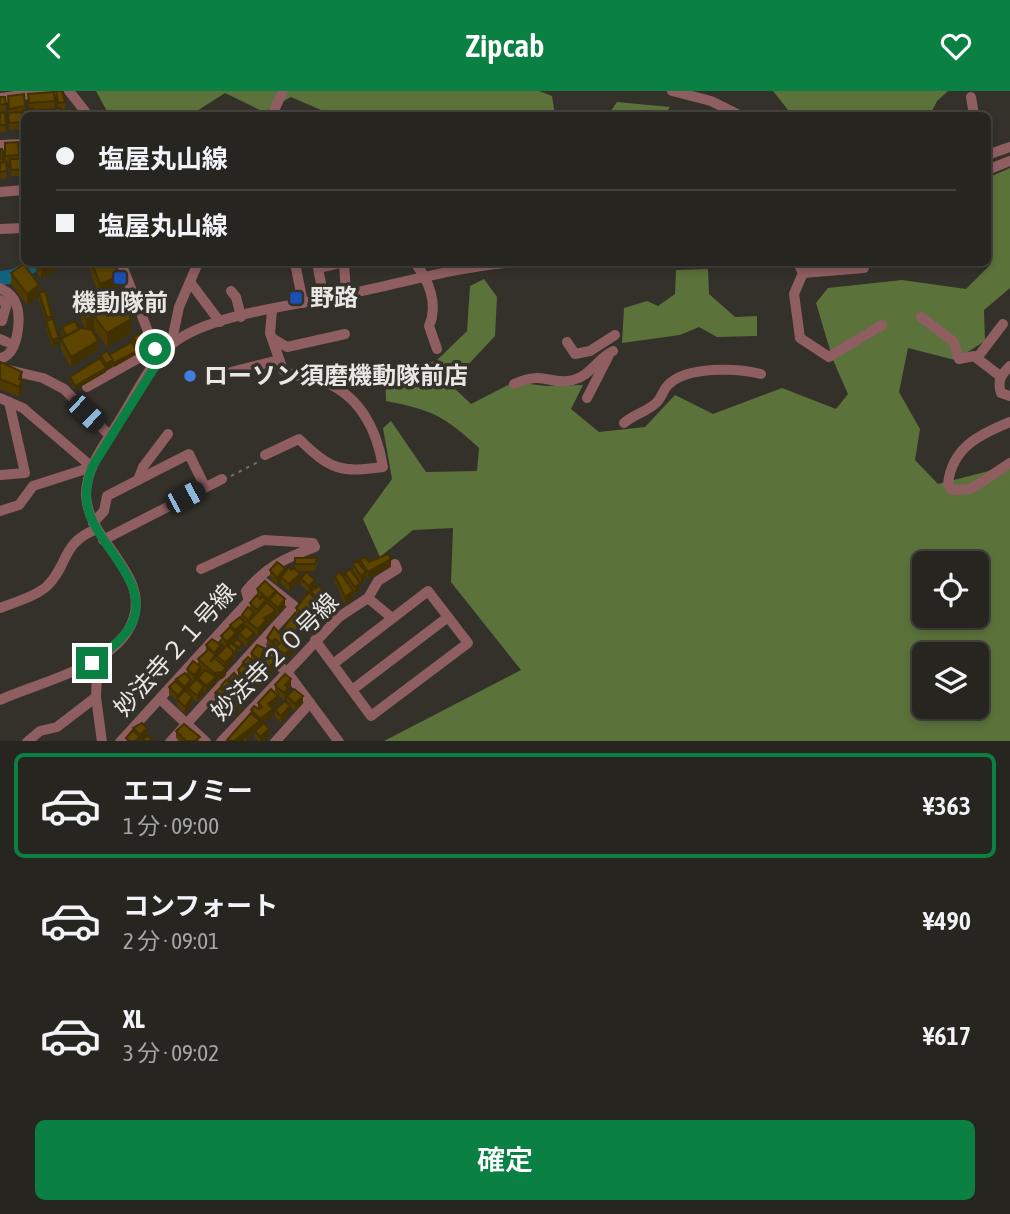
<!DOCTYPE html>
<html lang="ja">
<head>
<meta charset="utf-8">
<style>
  :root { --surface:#272520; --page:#2f2d29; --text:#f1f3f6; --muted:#a4a5a5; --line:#43423e; --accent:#0b8043 }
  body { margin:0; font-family:"Asap Condensed","Noto Sans JP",sans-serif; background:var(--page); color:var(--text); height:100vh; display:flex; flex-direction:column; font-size:26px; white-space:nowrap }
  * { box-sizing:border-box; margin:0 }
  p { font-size:23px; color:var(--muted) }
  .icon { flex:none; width:38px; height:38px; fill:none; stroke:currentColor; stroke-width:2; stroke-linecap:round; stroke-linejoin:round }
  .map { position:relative; height:650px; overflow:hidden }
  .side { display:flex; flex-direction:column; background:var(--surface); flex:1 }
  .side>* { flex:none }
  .hud { position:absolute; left:21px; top:21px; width:970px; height:154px; border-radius:10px; box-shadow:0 4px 10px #0003,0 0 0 2px var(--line); display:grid; align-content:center; height:154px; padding:0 35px; background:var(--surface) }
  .tools { position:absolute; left:912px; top:460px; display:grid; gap:14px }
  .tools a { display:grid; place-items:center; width:77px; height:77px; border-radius:10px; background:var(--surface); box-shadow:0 4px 10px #0003,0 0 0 2px var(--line); font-size:35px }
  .end { position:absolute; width:32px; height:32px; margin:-16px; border:9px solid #0b8043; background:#fff; box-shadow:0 0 0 4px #fff }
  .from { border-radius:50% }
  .car { position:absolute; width:21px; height:42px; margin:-21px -10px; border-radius:9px; box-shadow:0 0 5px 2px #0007; background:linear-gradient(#222 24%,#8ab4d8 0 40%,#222 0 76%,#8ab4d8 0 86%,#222 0) }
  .hud b { display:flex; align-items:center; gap:24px; height:66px; font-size:26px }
  .hud b+b { border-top:2px solid var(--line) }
  .hud i { width:18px; height:18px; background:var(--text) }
  ul { padding:12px 0 0; list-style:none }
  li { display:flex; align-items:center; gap:21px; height:105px; margin:0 14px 10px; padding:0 21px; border:4px solid transparent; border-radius:10px }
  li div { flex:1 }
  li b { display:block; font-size:26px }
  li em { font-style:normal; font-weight:600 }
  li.active { border-color:var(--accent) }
  li>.icon { width:63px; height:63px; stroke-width:1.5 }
  .cta { display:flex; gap:14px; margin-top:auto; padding:14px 35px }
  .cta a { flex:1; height:80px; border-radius:10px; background:var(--accent); color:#fff; font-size:28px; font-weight:600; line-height:80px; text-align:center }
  header { display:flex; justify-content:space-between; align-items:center; height:91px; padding:0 35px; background:var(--accent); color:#fff; font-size:32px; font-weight:600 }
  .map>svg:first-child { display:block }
  .forest { fill:#5b723b; fill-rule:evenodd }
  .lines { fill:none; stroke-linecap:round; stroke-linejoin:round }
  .river { stroke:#10637e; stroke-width:14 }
  .path { stroke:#716e69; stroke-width:2; stroke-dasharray:3.5 5; stroke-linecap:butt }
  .minor { stroke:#8f5e61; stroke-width:10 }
  .wall { fill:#503a00 }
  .shaded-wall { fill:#413000 }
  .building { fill:#5d4400; stroke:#413000; stroke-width:2 }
  .route { stroke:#0b8043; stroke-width:9 }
  .transit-dot { fill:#1a4fb4; stroke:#34312b; stroke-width:2.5 }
  .shop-dot { fill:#3f7fe0; stroke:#34312b; stroke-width:2.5 }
  .labels { text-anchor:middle; stroke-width:7; stroke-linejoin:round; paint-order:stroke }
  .poi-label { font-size:24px; font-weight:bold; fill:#e9e7e3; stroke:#34312b; text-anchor:start }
  .street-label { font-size:24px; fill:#e9e7e3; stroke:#34312b }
</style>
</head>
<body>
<header><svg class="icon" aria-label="back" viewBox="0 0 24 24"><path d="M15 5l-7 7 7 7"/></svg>Zipcab<svg class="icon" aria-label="heart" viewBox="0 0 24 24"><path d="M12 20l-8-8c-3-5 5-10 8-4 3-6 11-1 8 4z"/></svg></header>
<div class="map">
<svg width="1010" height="651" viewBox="0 0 1010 651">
  <rect width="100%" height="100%" fill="#34312b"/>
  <g class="forest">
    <polygon points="96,0 539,0 552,5 555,24 325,24 321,19 291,6 264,21 225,2 197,20 200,24 109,24"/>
    <polygon points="773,0 948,0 937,10 930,24 792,24"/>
    <polygon points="617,11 670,16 665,24 608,24"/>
    <path d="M1010,77V197L984,219L985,250L955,269L908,257L899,301L920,338L915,369L938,393L989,380L1010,368V650H384L521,579L451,491L453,437L413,439L380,466L363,428L392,388L383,337L391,330L426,381L477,380L479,357C444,325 433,319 386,310L385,282L436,270L467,240L470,195L484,188L497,206L495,245L450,293L471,313L514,291L546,295L583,294L571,318L599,341L645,336L675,304L713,323L782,297L836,318L848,303L833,269L816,212L828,197L902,189L966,198L991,173L987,163V87ZM924,472H976V525H924ZM924,564H976V616H924Z"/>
    <polygon points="708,178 709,203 735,226 757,225 757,245 717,246 699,236 680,244 622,252 624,217 647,210 658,215 675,203 676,179"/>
  </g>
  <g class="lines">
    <polyline class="river" points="0,187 15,185 37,172"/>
    <polyline class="path" points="231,385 260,370"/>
    <g class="minor">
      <polyline points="69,0 88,24"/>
      <polyline points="672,0 711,10 739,24"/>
      <polyline points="971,6 974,24"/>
      <polyline points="0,7 52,0"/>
      <polyline points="272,24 283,0"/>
      <polyline points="0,54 24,53"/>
      <polyline points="987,64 1010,56"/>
      <polyline points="987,79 1010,70"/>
      <polyline points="0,101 24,99"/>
      <polyline points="0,138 24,137"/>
      <polyline points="121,172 155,258 162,264"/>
      <polyline points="295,172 303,212"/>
      <polyline points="344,172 346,203"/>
      <path d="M415,172C428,188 439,213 429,235L437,258"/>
      <polyline points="510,172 718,172"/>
      <polyline points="798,172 803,182 794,203 800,247 829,266 882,234"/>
      <polyline points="803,182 864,177"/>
      <polyline points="190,191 220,231"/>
      <path d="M0,197C6,200 14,206 16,213C22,226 18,265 0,267"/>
      <polyline points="231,200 236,206 241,226"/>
      <polyline points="324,208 318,177 340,172"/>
      <polyline points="0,209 7,212 2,230"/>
      <polyline points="921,226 953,250 959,268 974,265 1000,285"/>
      <polyline points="272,247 287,256 345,243"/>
      <polyline points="0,248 7,251"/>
      <polyline points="567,251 575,263 590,260 615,244"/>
      <polyline points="171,254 179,216 198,172"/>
      <polyline points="977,267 1003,233"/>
      <path d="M1010,275C1001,284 997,289 1001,302L1010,305"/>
      <polyline points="0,277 43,287 64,298 110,345"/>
      <polyline points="231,281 279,269"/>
      <path d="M514,293C545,279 550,295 573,289C590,285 598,267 613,260"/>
      <polyline points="87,296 155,258"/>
      <polyline points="0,307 23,317 92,376"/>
      <polyline points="587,307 609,264"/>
      <path d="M1010,331C978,344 952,357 948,393L952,399L971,398L1010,372"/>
      <path d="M624,332C633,324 648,320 656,312C662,307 663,298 669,293C688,275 737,277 761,283"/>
      <path d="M265,364L299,348C330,379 341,382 383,376C377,338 359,302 319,289C308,286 292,286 283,279L270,242L272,219"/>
      <polyline points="0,384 25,382 9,311"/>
      <polyline points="138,389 189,363 205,396"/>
      <polyline points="0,420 19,414 33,395 92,376"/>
      <polyline points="93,432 104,420 107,405 138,389 143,376 168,343"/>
      <polyline points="103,449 222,388"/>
      <path d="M201,478L264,449L313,452L315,456C285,467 266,476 246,500L249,510"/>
      <polyline points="368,507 378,490 397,478 395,473"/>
      <path d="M0,517C15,511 34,506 46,496C69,475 60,452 97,438"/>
      <polyline points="315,549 371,625 468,552 428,500 333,573"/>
      <polyline points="259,554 290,585 339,651"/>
      <polyline points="92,572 97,583 96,606 102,651"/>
      <polyline points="352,599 448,526"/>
      <polyline points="160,608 206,651"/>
      <path d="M0,609C41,590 116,576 133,529C150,482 87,449 86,404C86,377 104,354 118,332C134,307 149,273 172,253C208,223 297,214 344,204C398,193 452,177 506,172"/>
      <polyline points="27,651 40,640 57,636 96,606"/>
      <polyline points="120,651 265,492 294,515 170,651"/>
      <polyline points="221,651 339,526 368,507 392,527"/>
      <polyline points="275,651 310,612"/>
    </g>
  </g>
  <g class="wall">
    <polygon points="56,0 65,11 65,18 61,18 61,24 54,24 54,18 58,17"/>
    <polygon points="54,1 55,17 33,19 24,24 24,35 23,22 22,23 23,38 9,39 8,5 24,3 25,19 29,18 28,3"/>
    <polygon points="0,6 6,13 6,20 0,21"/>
    <polygon points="0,22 5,22 6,41 0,41"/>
    <polygon points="18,51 19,68 24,68 23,51 24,51 24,85 11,85 10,72 6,72 7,87 0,88 0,58 2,58 3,71 5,71 5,52"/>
    <polygon points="35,172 69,172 41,188 35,177"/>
    <polygon points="87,172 114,172 119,198 100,206"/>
    <polygon points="11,182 39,205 27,214 11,193"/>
    <polygon points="39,202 52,228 59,254 52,256 46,237 46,230 39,209"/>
    <polygon points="111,210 131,242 107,256 94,238 92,239 98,260 71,276 61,259 61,248 64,247 62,243 62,236 79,238 85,238 81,227 81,214"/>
    <polygon points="133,246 147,257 138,262 137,261 137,263 114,276 113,273 113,276 106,280 106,281 75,299 70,290 70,286 101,268 101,264 109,264 133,252"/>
    <polygon points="0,271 22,281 22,299 19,306 0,298"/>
    <polygon points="295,467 317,467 317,474 315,480 297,480 300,490 289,500 281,493 281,489 277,494 270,486 270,479 285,481 295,478"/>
    <polygon points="360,469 369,471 391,475 368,488 366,484 366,488 361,492 353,480 353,473 360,473"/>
    <polygon points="345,482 360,499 355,503 351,497 353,507 345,513 335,491 335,485 345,488"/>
    <polygon points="301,488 315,496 309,501 311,504 311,500 329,513 321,520 317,525 317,533 311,539 305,533 305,539 293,552 295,561 285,570 275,564 275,557 277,556 275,555 272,558 267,554 267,547 274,536 289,553 290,551 283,545 283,538 296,523 296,517 309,501 301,495"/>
    <polygon points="257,498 276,503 285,515 278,524 276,522 276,527 266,533 266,536 258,545 252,540 254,549 247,556 239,549 239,542 236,545 232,553 233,554 233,552 242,556 239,560 237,559 235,567 233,565 233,570 226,578 226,584 222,588 216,589 216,593 206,602 204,600 204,602 197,611 192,607 192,613 185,623 177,615 177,610 169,603 169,596 176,591 176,588 187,584 187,578 198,574 198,568 206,561 206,554 221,560 225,556 221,552 221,545 230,536 230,534 242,527 242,524 250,518 250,512 260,507 257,504"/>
    <polygon points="251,562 264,564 261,573 275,577 261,593 261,596 253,602 250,600 247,612 245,610 245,615 241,619 238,616 238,620 235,627 226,619 226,613 222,616 215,609 215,602 221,598 221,595 228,591 228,588 238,586 238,579 243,574 243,571 251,568"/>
    <polygon points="275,594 291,595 288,598 288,603 303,612 295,620 287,612 287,605 284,609 275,601"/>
    <polygon points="278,611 272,617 273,625 260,634 260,636 269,645 263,650 258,650 255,647 255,640 259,637 246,648 249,650 227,650 227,649 251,622 251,619 258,617 258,612"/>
    <polygon points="275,619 290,622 281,632 275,626"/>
    <polygon points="176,640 200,650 180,650 176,647"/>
  </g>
  <g class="shaded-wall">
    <polygon points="52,172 69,172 41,188 41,178"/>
    <polygon points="119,185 119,198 100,206 100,193"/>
    <polygon points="39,194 39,205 27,214 27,203"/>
    <polygon points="94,225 94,238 86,241 86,228"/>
    <polygon points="131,228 131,242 107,256 107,242"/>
    <polygon points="59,247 59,254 52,256 52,249"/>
    <polygon points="98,250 98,260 71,276 71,266"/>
    <polygon points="147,250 147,257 138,262 138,255"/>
    <polygon points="137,260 137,263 114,276 114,272"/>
    <polygon points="113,269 113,276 106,280 106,273"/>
    <polygon points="106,277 106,281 75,299 75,295"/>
    <polygon points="22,281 22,299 19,306 19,288"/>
    <polygon points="391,468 391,475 368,488 368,481"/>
    <polygon points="285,477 285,484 281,486 281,489 277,494 277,487"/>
    <polygon points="366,481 366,488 361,492 361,485"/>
    <polygon points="300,483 300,490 289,500 289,493"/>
    <polygon points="315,489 315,496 309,502 309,495"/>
    <polygon points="360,492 360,499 355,503 355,496"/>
    <polygon points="353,500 353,507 345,513 345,506"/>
    <polygon points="329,507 329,513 321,520 321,521 313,529 313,522 321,513"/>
    <polygon points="285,508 285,515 278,524 278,517"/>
    <polygon points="266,509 266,516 257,525 257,519"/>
    <polygon points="276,520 276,527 266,533 266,536 258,545 258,538 264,527"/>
    <polygon points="317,526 317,533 311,539 311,532"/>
    <polygon points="245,531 245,538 236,545 236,549 227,558 227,551 235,543 235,539"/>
    <polygon points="305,532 305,539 292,553 292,546"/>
    <polygon points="254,542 254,549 247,556 247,549"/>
    <polygon points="275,548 275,555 272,558 272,551"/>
    <polygon points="221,554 221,561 215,567 210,578 214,562"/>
    <polygon points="295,554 295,561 285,570 285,563"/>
    <polygon points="264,557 264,564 260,576 260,570"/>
    <polygon points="233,564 233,570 226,578 226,584 222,588 216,589 216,593 206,602 206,595 214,588 214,582 225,578 225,572"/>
    <polygon points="275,570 275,577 261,593 261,596 253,602 253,595 261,590 261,586"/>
    <polygon points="201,576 201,583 194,591 194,584"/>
    <polygon points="251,581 251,588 246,590 246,592 243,594 243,587"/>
    <polygon points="291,588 291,595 288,598 288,604 284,609 285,594"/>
    <polygon points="191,589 191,596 188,597 188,599 185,603 185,596"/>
    <polygon points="241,589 241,596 235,602 235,595"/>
    <polygon points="204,595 204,602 197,611 197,605"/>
    <polygon points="234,596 234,603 229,609 229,602"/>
    <polygon points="228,604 228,611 222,616 222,610"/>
    <polygon points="278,605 278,611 268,620 268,613"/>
    <polygon points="303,605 303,612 295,620 295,613"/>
    <polygon points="192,606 192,613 185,623 185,616"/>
    <polygon points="245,608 245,615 241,619 241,612"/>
    <polygon points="238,613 238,620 235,627 235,620"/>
    <polygon points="290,615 290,622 281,632 281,625"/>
    <polygon points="273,618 273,625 260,634 260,628"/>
    <polygon points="260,630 260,637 242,650 234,650"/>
    <polygon points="147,637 147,644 140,650 140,644"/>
    <polygon points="269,638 269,645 263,650 260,650 260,646"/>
  </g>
  <g class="building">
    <polygon points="56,0 62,0 65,11 58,12"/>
    <polygon points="54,1 55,10 29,12 28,3"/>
    <polygon points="24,3 25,15 9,18 8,5"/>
    <polygon points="0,6 5,6 6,13 0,14"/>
    <polygon points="60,17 61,24 55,24 54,18"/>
    <polygon points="33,18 33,24 24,24 24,28 23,19"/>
    <polygon points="52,19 53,24 41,24 40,20"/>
    <polygon points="63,19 75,19 75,24 64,24"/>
    <polygon points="22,21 23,31 9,32 8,22"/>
    <polygon points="0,22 5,22 6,34 0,34"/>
    <polygon points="18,51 19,64 5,65 5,52"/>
    <polygon points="0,58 2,58 3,68 0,68"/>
    <polygon points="10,68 24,68 24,78 11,79"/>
    <polygon points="6,71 7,80 0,81 0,72"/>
    <polygon points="38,172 52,172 41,178"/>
    <polygon points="92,172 114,172 119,185 100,193"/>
    <polygon points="24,173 39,194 27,203 11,182"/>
    <polygon points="45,200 52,225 47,227 39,202"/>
    <polygon points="109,204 111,210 119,206 131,228 107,242 94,225 86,228 81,214"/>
    <polygon points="53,228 59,247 52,249 46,230"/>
    <polygon points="75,230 79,238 66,245 62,236"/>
    <polygon points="81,237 92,239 98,250 71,266 61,248"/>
    <polygon points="142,242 147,250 138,255 133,246"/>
    <polygon points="132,251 137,260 114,272 109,264"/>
    <polygon points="107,260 113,269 106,273 101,264"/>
    <polygon points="100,267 106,277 75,295 70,286"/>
    <polygon points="0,271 22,281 19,288 22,289 19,296 0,288"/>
    <polygon points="388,463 391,468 368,481 360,469 365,466 369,471"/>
    <polygon points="295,467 317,467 315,473 295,473"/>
    <polygon points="357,470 366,481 361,485 353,473"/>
    <polygon points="277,471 285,477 277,487 270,479"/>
    <polygon points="289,476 291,479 294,477 300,483 289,493 281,486"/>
    <polygon points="350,478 360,492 355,496 345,482"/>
    <polygon points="306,481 315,489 309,495 301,488"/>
    <polygon points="340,481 353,500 345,506 335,485"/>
    <polygon points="265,490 276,500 268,508 257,498"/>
    <polygon points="319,495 329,507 321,513 311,500"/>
    <polygon points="277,501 285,508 278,517 269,509"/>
    <polygon points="309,501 321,514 313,522 317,526 311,532 296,517"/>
    <polygon points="257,504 260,508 262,505 266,509 257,519 250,512"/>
    <polygon points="267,511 276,520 264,527 266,529 258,538 248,531"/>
    <polygon points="248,516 254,521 248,529 242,524"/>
    <polygon points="295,522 305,532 292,546 283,538"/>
    <polygon points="240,526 245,531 235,539 230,534"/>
    <polygon points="246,535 254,542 247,549 239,542"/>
    <polygon points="230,536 236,542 227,551 221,545"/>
    <polygon points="274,536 289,553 291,550 295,554 285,563 275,557 280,552 275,548 272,551 267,547"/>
    <polygon points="212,548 221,554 214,562 206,554"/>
    <polygon points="237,548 242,552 239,557 233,552"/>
    <polygon points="231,552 237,557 235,563 228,555"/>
    <polygon points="227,554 233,560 233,564 225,572 217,565"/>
    <polygon points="257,554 264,557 260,570 251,562"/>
    <polygon points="209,558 215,564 210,571 215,567 226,577 222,581 214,582 198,568"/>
    <polygon points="269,564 275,570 261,586 254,580"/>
    <polygon points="248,566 257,574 252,579 243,571"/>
    <polygon points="193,570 201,576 194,584 187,578"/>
    <polygon points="243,573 251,581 243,587 238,579"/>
    <polygon points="205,579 216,586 206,595 198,587"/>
    <polygon points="185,582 191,589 185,596 176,588"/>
    <polygon points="234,582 241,589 235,595 228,588"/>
    <polygon points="252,582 261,589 253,595 246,590"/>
    <polygon points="285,583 291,588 285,594 288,597 284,602 275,594"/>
    <polygon points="196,588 204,595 197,605 188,597"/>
    <polygon points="226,589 234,596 229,602 221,595"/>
    <polygon points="175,590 184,598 178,605 169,596"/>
    <polygon points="245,591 250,596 247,606 239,598"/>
    <polygon points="220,597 228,604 222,610 215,602"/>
    <polygon points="271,598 278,605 268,613 273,618 260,628 251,619 254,615 259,618 262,616 258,612"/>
    <polygon points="294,598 303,605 295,613 287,605"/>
    <polygon points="185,599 192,606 185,616 177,608"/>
    <polygon points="238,599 245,608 241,612 233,605"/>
    <polygon points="230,606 238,613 235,620 226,612"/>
    <polygon points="285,610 290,615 281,625 275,619"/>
    <polygon points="251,622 260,630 234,650 229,650 227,649"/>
    <polygon points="142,632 147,637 140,644 133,637"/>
    <polygon points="264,632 269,638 260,646 255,640"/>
    <polygon points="184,633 200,646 195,650 186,650 176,640"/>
    <polygon points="133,639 140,646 135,650 129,650 126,647"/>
    <polygon points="148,644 152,650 145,650 143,649"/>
    <polygon points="245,646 249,650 241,650"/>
  </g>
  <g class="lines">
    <path class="route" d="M92,572C105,561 122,550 131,534C153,493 98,456 88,418C84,404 87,390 92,376L162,264L155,258"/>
  </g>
  <g class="transit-dot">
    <rect x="113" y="180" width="14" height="14" rx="3.5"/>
    <rect x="289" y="200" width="14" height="14" rx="3.5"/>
  </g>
  <circle class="shop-dot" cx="190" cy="285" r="7"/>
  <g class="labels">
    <g class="poi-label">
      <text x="310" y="215">野路</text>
      <text x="120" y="220" text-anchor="middle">機動隊前</text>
      <text x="204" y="293">ローソン須磨機動隊前店</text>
    </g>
    <g class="street-label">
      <text transform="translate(175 559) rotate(-48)" y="8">妙法寺２１号線</text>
      <text transform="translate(275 566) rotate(-45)" y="8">妙法寺２０号線</text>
    </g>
  </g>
</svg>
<div class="tools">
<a><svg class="icon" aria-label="locate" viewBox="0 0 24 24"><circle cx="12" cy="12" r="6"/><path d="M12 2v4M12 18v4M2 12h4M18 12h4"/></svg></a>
<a><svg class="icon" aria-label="layers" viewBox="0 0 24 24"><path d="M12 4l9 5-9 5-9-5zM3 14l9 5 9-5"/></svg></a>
</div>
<i class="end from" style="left:155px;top:258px"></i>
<i class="end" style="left:92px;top:572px"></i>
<i class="car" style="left:86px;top:322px;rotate:134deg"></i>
<i class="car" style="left:185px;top:406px;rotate:62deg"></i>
<div class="hud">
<b><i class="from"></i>塩屋丸山線</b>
<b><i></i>塩屋丸山線</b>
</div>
</div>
<section class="side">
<ul>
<li class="active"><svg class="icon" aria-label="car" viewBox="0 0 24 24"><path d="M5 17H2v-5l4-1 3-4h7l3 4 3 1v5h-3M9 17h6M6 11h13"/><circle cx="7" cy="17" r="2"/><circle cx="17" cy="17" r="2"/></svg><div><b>エコノミー</b><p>1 分 · 09:00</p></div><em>¥363</em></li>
<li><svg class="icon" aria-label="car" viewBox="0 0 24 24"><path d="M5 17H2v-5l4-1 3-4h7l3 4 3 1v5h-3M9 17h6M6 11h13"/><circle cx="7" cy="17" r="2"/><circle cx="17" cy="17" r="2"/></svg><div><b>コンフォート</b><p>2 分 · 09:01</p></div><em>¥490</em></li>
<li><svg class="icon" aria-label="car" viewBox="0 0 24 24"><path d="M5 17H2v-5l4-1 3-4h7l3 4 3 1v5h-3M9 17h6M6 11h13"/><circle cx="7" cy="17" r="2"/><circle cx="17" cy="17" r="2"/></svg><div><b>XL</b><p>3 分 · 09:02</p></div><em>¥617</em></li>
</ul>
<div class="cta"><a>確定</a></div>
</section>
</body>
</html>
